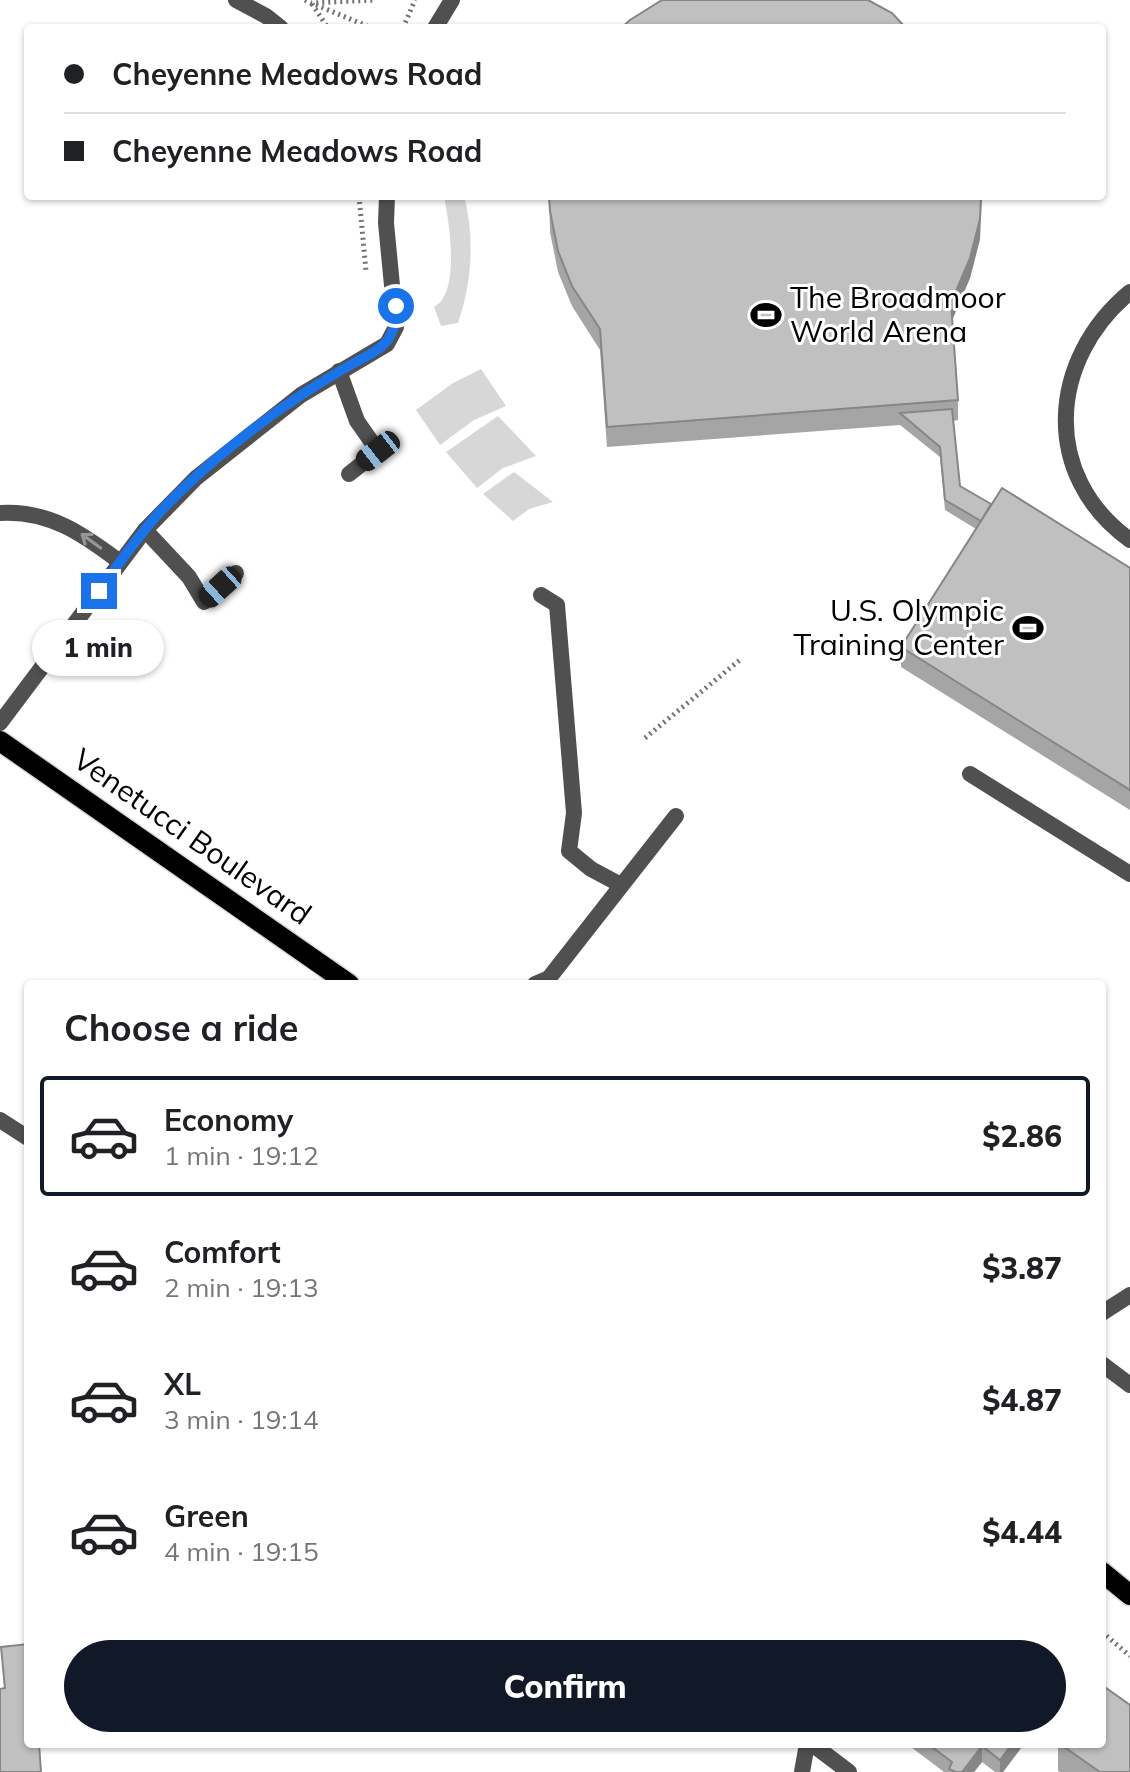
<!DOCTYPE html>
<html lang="en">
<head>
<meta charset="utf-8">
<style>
  :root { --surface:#fff; --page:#f2f2f2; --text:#202124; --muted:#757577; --line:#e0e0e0; --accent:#111827 }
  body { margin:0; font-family:Mulish,sans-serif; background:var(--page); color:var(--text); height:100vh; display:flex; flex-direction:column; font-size:30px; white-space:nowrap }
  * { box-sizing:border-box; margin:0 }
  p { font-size:26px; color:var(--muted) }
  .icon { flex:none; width:44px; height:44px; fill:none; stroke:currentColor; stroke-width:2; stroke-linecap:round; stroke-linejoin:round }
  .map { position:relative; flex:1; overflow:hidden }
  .details { position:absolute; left:24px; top:980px; width:1082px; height:768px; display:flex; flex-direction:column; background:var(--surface); border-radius:8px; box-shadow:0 2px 6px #0004 }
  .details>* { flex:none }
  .guide { position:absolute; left:24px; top:24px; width:1082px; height:176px; border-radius:8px; box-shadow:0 2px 6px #0004; display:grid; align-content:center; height:176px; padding:0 40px; background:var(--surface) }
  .end { position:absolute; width:36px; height:36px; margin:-18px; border:10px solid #1a73e8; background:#fff; box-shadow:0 0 0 4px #fff }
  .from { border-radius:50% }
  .bubble { position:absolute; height:56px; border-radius:28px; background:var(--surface); box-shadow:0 2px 6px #0004; font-size:26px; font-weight:800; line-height:56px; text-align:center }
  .car { position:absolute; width:24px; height:48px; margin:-24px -12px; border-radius:10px; box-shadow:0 0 6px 2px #0007; background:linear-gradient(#222 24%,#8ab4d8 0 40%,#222 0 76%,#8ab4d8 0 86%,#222 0) }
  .guide b { display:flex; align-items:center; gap:28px; height:76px; font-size:30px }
  .guide b+b { border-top:2px solid var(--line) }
  .guide i { width:20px; height:20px; background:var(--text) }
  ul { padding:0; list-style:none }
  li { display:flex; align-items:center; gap:24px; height:120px; margin:0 16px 12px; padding:0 24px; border:4px solid transparent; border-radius:8px }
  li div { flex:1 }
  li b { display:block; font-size:30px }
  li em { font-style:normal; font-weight:800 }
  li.selected { border-color:var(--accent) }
  li>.icon { width:72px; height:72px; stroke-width:1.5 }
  h2 { padding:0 40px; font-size:36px; line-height:96px }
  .action { display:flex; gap:16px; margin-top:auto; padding:16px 40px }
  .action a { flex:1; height:92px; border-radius:48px; background:var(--accent); color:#fff; font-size:32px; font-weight:800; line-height:92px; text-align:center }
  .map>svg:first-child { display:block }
  .green { fill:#d7d7d7 }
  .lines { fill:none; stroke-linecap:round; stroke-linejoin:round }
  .primary-casing { stroke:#dbdbdb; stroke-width:23 }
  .path { stroke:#727272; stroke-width:5; stroke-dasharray:2 4; stroke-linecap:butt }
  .service { stroke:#505050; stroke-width:16 }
  .minor { stroke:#505050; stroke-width:16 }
  .primary { stroke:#000; stroke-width:20 }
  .wall { fill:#a5a5a5 }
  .shaded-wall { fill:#868686 }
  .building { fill:#c0c0c0; stroke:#868686; stroke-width:2 }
  .oneway { stroke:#969696 }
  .route { stroke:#1a73e8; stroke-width:10 }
  .labels { text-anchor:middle; stroke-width:6; stroke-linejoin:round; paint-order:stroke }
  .poi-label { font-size:30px; fill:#000; stroke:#fff; text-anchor:start }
  .street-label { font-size:30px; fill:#000; stroke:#fff }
</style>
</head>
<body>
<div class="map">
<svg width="1130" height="1772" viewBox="0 0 1130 1772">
  <rect width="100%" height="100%" fill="#fff"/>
  <g class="green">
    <path d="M444,196H464C475,238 472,282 458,323L441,326L434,307C461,293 449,222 444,196Z"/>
    <polygon points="481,369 506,406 474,420 440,445 416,410 453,383"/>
    <polygon points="498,416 536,456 503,468 477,488 446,452"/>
    <polygon points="514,472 553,502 529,509 513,521 483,494"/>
  </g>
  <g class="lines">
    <g class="primary-casing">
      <g id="primary">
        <polyline points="0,741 349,984"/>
        <polyline points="1102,1572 1130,1595"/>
      </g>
    </g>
    <g class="path">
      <polyline points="305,0 311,3 375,0"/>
      <polyline points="312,4 328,28"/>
      <polyline points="316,5 372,28"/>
      <polyline points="403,28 415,0"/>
      <polyline points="359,196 366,271"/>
      <polyline points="645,738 741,659"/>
      <polyline points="1102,1632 1130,1656"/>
    </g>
    <g class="service">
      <polyline points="236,0 266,16 281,28"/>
      <polyline points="435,28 452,0"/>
      <path d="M1130,292C1049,359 1040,475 1130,540"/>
      <polyline points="339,371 357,421 378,451 349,474"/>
      <path d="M0,513C49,510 83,534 120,562"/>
      <polyline points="145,530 189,577 204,602 236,573"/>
      <polyline points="541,595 557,605 574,813 569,851 591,869 621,885"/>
      <polyline points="0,723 145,530 196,478 301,395 387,344 396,327 386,223 387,196"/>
      <polyline points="970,774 1130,874"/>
      <polyline points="535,984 549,978 676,816"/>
      <polyline points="0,1120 28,1138"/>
      <polyline points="1102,1364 1130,1385"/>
      <polyline points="812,1744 849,1772"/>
      <polyline points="802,1772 807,1744"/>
    </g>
    <polyline class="minor" points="1102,1313 1130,1295"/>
    <use href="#primary" class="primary"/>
  </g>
  <g class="wall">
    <polygon points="549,196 982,196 980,239 970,278 952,320 958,400 958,420 953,421 960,486 991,504 1130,568 1130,810 901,667 901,647 976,529 945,510 940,457 900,425 607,447 600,350 572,306 558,272 550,232"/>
    <polygon points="1,1647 41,1772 4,1688"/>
    <polygon points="907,1744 1024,1744 1003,1772 995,1772 982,1762 974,1772 944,1772"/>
    <polygon points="1058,1744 1102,1744 1130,1772 1060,1772 1058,1771"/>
  </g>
  <g class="shaded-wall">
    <polygon points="981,196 980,239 970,278 951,323 951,303"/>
    <polygon points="1012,1744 1024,1744 1003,1772 1000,1772 1000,1760"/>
    <polygon points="982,1746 982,1762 974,1772 962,1772"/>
  </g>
  <g class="building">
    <polygon points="662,0 868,0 892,13 906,28 621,28 630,20"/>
    <polygon points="549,196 981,196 980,219 970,258 951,303 958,400 607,427 600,329 572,286 558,251 550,211"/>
    <polygon points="952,409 960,486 991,504 981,521 945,500 940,447 900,413"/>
    <polygon points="1002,488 1130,568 1130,790 901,647"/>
    <polygon points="28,1644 28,1744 39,1744 41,1772 0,1772 0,1689 5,1688 1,1647"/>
    <polygon points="1102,1685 1130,1705 1130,1772 1100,1772 1060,1744 1102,1744"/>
    <polygon points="928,1744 1012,1744 1000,1760 982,1746 962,1772 956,1772 949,1769 952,1762"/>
  </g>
  <defs><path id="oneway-shaft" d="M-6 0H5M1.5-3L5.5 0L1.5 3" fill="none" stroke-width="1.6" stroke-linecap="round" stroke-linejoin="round" transform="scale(2)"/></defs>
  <use class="oneway" href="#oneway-shaft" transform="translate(91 541) rotate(-144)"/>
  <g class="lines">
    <path class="route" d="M99,591C118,565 137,537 159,513C209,459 283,403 347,367C378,349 397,346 396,306"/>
  </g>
  <defs>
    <g id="stadium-bare" transform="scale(2.4)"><path d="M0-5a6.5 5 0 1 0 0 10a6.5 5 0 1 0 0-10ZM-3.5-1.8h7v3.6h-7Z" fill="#000" stroke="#fff" stroke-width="2.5" paint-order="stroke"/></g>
  </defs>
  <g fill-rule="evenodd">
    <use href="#stadium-bare" x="766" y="315"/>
    <use href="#stadium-bare" x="1028" y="628"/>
  </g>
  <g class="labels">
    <g class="poi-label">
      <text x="790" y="308">The Broadmoor<tspan x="790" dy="34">World Arena</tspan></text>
      <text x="1004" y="621" text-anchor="end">U.S. Olympic<tspan x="1004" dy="34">Training Center</tspan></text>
    </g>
    <g class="street-label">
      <text transform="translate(192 837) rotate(35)" y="10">Venetucci Boulevard</text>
    </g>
  </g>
</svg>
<i class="end from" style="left:396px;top:306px"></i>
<i class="end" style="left:99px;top:591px"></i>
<div class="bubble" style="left:32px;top:620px;width:132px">1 min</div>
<i class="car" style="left:378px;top:451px;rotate:232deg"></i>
<i class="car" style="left:220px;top:587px;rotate:228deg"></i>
<div class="guide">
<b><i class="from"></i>Cheyenne Meadows Road</b>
<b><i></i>Cheyenne Meadows Road</b>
</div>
<section class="details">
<h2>Choose a ride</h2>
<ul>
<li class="selected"><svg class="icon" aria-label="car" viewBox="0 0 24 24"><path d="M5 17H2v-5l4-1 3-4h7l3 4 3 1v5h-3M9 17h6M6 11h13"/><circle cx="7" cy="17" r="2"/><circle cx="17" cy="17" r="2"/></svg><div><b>Economy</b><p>1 min · 19:12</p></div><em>$2.86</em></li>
<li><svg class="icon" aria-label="car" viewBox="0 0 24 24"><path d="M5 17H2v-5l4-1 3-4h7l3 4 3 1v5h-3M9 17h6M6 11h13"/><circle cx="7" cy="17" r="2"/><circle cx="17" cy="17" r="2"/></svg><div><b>Comfort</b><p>2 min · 19:13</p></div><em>$3.87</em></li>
<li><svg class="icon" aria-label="car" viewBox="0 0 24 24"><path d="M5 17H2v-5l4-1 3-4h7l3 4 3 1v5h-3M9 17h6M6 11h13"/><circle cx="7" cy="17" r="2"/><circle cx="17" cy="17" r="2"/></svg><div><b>XL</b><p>3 min · 19:14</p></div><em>$4.87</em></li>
<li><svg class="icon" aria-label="car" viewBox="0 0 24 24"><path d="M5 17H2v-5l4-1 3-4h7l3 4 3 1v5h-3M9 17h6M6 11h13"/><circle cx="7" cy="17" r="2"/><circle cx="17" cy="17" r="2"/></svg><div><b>Green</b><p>4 min · 19:15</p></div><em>$4.44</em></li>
</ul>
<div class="action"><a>Confirm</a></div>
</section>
</div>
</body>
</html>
